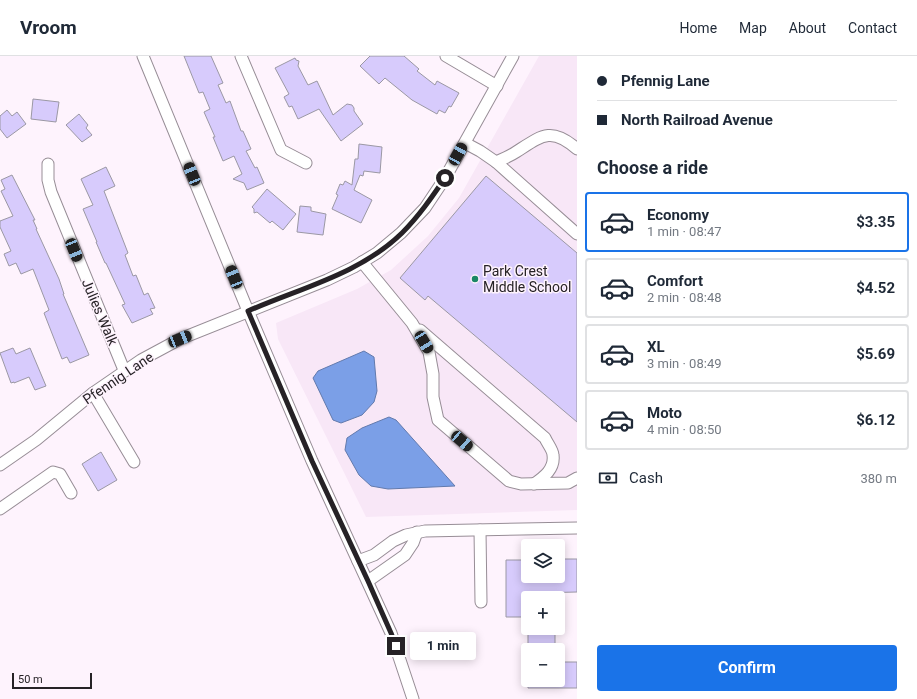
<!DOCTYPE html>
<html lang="en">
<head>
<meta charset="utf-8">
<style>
  :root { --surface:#fff; --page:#f2f2f3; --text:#1f2937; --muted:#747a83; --line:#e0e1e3; --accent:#1a73e8 }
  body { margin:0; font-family:Roboto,sans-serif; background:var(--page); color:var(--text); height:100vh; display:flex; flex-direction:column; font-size:15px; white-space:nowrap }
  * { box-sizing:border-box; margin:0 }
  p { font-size:13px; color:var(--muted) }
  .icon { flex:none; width:22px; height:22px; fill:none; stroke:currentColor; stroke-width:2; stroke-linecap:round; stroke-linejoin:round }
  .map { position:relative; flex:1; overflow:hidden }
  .panel { display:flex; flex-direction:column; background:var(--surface); width:340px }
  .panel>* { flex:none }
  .guide { display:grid; align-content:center; height:88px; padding:0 20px; background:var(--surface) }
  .fabs { position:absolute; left:521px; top:483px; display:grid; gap:8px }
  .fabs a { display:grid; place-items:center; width:44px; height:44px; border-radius:4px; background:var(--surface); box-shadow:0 2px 10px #0003; font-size:20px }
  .scale { position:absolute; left:12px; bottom:10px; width:80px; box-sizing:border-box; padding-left:4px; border:2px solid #262226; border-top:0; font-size:11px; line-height:14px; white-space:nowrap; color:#262226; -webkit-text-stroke:3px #fef3fd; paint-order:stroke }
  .end { position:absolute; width:18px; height:18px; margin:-9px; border:5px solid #262226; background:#fff; box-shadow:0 0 0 2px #fff }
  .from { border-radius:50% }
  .bubble { position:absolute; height:28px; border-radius:4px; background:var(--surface); box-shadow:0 2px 10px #0003; font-size:13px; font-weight:700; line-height:28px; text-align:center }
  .car { position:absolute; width:12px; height:24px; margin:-12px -6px; border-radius:5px; box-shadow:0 0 3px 1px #0007; background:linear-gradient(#222 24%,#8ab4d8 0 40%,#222 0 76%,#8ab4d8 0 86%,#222 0) }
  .guide b { display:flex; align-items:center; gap:14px; height:38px; font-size:15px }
  .guide b+b { border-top:1px solid var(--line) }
  .guide i { width:10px; height:10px; background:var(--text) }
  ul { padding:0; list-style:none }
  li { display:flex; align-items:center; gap:12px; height:60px; margin:0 8px 6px; padding:0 12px; border:2px solid var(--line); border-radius:4px }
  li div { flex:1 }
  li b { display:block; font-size:15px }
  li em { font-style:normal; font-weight:700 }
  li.selected { border-color:var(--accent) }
  li>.icon { width:36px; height:36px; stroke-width:1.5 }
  h2 { padding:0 20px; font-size:18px; line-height:48px }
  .pay { display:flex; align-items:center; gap:10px; height:44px; padding:0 20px; font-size:15px }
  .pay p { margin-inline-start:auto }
  .primary-button { display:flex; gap:8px; margin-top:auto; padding:8px 20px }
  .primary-button a { flex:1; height:46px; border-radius:4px; background:var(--accent); color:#fff; font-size:16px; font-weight:700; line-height:46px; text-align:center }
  header { display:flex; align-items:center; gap:24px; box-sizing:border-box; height:56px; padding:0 20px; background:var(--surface); border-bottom:1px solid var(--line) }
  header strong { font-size:19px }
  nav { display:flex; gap:22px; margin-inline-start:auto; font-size:14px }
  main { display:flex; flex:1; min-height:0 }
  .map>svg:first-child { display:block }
  .built { fill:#f8e7f7 }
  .water { fill:#7b9fe7; stroke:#627aad }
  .building { fill:#d7cbfc; stroke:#9b98a4 }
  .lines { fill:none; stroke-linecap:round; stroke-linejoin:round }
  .minor-casing { stroke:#978d96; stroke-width:13 }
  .minor { stroke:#fff; stroke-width:11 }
  .route { stroke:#262226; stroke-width:5 }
  .poi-dot { fill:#1a8765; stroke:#fef3fd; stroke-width:1.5 }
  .labels { text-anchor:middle; stroke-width:3; stroke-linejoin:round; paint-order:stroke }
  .poi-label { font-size:14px; fill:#262226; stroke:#fef3fd; text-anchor:start }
  .street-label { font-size:14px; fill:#262226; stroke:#fef3fd }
</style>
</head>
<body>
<header>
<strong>Vroom</strong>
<nav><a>Home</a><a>Map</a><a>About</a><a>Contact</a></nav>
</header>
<main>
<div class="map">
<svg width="577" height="643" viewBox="0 0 577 643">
  <rect width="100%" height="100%" fill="#fef3fd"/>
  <polygon class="built" points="539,0 577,0 577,454 366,461 278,283 276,267 357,233 391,214 428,180 459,142"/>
  <g class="water">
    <polygon points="364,295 374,301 377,335 374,346 362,359 341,367 333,364 313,322 318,315"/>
    <polygon points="389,361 396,364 455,430 388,433 371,430 359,419 345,394 347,382 362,372"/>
  </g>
  <g class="building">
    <polygon points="184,0 211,0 223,27 218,29 226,47 230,45 241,75 243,75 251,93 246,95 255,112 257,111 264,127 247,134 244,127 233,123 242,118 234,100 223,105 213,81 215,81 204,56 210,53 203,36 199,37"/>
    <polygon points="370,0 404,0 419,13 417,15 435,29 437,25 459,37 451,51 449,50 445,57 439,54 437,58 412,44 385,22 379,28 360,10"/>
    <polygon points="295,2 296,4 299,5 298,10 308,29 317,25 333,59 347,48 352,49 354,52 354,55 363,68 341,85 319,53 298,63 292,50 289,51 284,41 289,38 275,12"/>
    <polygon points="33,43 59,46 56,66 31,63"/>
    <polygon points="7,54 12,60 17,56 26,68 7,82 0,73 0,60"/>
    <polygon points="79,58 88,69 86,72 92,79 82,86 66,69"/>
    <polygon points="359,88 382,91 380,117 364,115 363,120 360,119 354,134 372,144 361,167 332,153 338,139 336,138 340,128 343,129 345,125 352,129 355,103 358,103"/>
    <polygon points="106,111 115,130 104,135 128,197 125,199 133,220 136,219 144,239 148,237 155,252 150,253 153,258 132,267 122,249 125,248 106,207 105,207 96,186 97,186 83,153 93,149 81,123"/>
    <polygon points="12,119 35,164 33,164 37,173 36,173 59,223 64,238 63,238 89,299 70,307 67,301 62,303 44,257 49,254 33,213 21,218 16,207 9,210 4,198 11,195 0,171 0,165 13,160 1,135 5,133 1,124"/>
    <polygon points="486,120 577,197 577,366 428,240 425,244 400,222"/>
    <polygon points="267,133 296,158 283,174 272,165 270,167 257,156 254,157 254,153 252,151"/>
    <polygon points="300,150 311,151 311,155 326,158 323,179 297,176"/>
    <polygon points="13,292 16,298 30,292 46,330 35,334 29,321 14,327 14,326 11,327 0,297"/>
    <polygon points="101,396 117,424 98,435 82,408"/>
    <polygon points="558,503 577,503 577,536 535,537 536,542 528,542 528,561 506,561 506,504 528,504 528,520 558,520"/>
    <rect x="528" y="572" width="27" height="22"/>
    <polygon points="558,606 577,606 577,632 528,632 528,624 558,624"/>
  </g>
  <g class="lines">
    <g class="minor-casing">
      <g id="minor">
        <polyline points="143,0 248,255 312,405 391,577 413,643"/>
        <polyline points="241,0 281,94 306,107"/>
        <polyline points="446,0 497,30"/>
        <polyline points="465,87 480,95 496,106 577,178"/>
        <path d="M496,106C503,103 510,100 516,96C541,80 551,70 577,93"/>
        <polyline points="48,108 48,124 51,136 124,314"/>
        <polyline points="362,206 412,267 429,296 433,318 433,341 438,364 509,425 521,428 568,427 577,422"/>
        <path d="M420,274L545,382C547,387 553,394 553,399C555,413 544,421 534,428"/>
        <polyline points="93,337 134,406"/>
        <polyline points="0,409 36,384 93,337 141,304 180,283 327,224 354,211 377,197 401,177 425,152 445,122 513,0"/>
        <polyline points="0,453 53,416 60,418 71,437"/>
        <polyline points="480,474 481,546"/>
        <polyline points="358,505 374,499 393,485 406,479 425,475 577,472"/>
        <polyline points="368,525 405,499 413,487 417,476"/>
      </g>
    </g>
    <use href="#minor" class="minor"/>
  </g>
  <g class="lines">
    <path class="route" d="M396,590L391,577L368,525L312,405L248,255C300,232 360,218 402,177C419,160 432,141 445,122"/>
  </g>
  <circle class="poi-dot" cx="475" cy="223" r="4"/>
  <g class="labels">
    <g class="poi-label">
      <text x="483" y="220">Park Crest<tspan x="483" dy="16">Middle School</tspan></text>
    </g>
    <g class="street-label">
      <text transform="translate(100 256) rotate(67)" y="5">Julies Walk</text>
      <text transform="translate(118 322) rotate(-34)" y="5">Pfennig Lane</text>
    </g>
  </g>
</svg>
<div class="fabs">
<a><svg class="icon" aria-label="layers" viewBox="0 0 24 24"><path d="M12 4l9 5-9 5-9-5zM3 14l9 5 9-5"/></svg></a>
<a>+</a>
<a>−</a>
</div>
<div class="scale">50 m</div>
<i class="end from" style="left:445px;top:122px"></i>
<i class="end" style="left:396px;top:590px"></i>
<div class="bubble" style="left:410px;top:576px;width:66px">1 min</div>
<i class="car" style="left:458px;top:98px;rotate:29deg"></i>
<i class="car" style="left:192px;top:118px;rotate:338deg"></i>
<i class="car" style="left:74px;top:194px;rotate:158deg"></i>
<i class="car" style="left:234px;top:221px;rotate:338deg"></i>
<i class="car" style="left:180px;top:283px;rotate:68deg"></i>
<i class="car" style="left:424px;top:286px;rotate:149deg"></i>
<i class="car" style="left:462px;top:385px;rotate:131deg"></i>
</div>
<section class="panel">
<div class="guide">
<b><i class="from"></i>Pfennig Lane</b>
<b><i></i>North Railroad Avenue</b>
</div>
<h2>Choose a ride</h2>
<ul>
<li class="selected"><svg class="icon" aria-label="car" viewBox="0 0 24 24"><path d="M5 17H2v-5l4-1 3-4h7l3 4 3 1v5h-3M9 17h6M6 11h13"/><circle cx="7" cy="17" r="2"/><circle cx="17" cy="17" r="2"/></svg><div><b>Economy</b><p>1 min · 08:47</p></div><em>$3.35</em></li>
<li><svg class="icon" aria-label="car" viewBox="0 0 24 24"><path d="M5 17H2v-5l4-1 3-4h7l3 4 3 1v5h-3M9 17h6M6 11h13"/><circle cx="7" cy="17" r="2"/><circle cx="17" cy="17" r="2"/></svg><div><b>Comfort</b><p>2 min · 08:48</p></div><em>$4.52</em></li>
<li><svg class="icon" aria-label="car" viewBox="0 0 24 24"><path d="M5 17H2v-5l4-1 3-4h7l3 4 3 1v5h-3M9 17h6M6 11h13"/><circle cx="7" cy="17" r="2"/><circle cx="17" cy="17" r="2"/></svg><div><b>XL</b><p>3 min · 08:49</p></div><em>$5.69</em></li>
<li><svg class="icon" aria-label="car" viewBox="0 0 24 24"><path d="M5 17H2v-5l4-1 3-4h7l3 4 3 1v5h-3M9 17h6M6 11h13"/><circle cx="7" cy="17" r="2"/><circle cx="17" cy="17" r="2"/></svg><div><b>Moto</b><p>4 min · 08:50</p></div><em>$6.12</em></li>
</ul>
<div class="pay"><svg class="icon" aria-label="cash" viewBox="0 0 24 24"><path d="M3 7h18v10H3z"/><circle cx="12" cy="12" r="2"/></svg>Cash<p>380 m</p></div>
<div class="primary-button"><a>Confirm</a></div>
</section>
</main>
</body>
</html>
